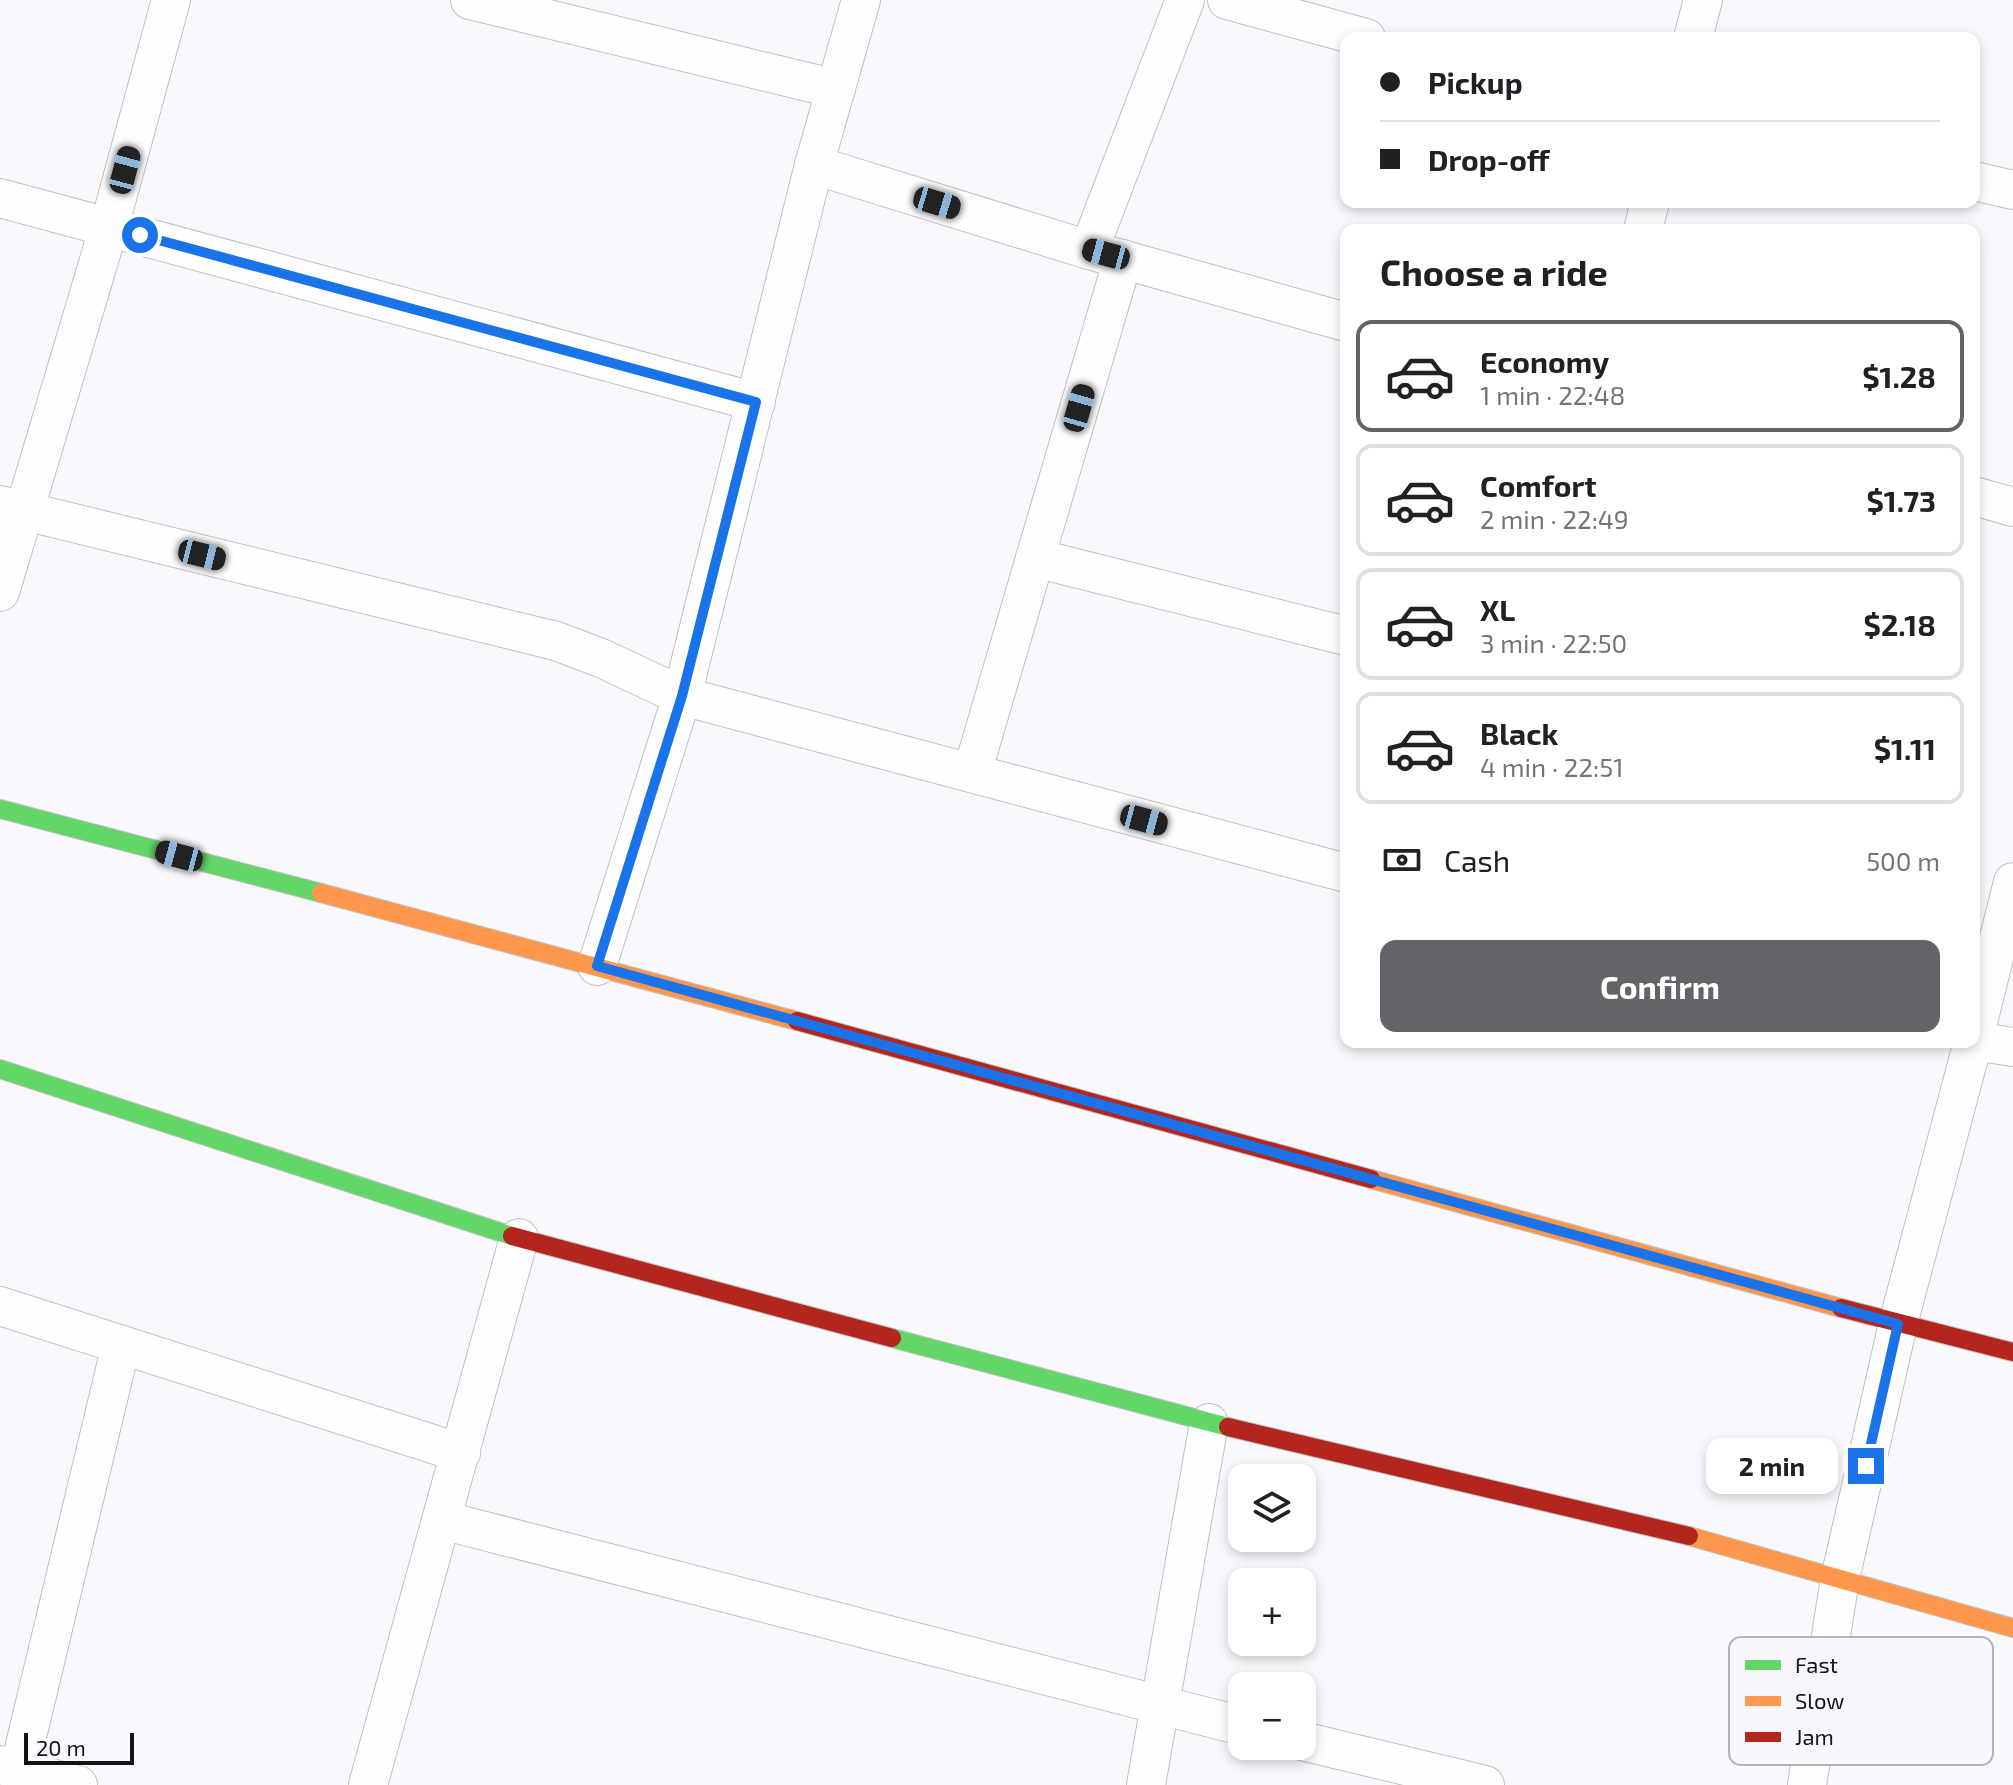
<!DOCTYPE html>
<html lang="en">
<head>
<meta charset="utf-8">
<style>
  :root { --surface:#fff; --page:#f6f6f6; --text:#202124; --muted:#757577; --line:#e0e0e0; --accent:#646368 }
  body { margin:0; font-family:"Exo 2",sans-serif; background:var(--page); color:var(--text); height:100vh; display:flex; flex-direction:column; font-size:30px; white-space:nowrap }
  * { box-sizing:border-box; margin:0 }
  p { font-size:26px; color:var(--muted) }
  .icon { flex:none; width:44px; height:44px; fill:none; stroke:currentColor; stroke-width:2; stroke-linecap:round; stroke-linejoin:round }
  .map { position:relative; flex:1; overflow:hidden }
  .sheet { position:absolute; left:1340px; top:224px; width:640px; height:824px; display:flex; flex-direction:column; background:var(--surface); border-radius:16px; box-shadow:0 4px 12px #0003 }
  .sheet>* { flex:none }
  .top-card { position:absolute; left:1340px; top:32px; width:640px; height:176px; border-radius:16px; box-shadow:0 4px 12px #0003; display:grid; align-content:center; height:176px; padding:0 40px; background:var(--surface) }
  .fabs { position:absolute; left:1228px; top:1464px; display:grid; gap:16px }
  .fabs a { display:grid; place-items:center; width:88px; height:88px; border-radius:16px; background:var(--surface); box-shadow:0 4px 12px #0003; font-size:40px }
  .scale { position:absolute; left:24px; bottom:20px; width:110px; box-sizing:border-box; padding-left:8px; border:4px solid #141317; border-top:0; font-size:22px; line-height:28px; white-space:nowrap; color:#141317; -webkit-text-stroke:6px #f8f7fe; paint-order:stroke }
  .end { position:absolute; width:36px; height:36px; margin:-18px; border:10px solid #1a73e8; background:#fff; box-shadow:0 0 0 4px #fff }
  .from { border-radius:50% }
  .bubble { position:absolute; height:56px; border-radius:16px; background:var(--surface); box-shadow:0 4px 12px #0003; font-size:26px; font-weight:700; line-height:56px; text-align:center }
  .car { position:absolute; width:24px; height:48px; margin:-24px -12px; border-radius:10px; box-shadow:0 0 6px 2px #0007; background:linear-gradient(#222 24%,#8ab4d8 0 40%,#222 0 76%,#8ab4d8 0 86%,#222 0) }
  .top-card b { display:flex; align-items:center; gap:28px; height:76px; font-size:30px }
  .top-card b+b { border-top:2px solid var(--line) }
  .top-card i { width:20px; height:20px; background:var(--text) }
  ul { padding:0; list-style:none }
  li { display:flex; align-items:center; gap:24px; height:112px; margin:0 16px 12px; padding:0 24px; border:4px solid var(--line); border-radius:16px }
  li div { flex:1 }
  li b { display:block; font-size:30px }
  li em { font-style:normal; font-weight:700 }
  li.selected { border-color:var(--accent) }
  li>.icon { width:72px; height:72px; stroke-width:1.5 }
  h2 { padding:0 40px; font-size:36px; line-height:96px }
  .pay { display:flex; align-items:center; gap:20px; height:88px; padding:0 40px; font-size:30px }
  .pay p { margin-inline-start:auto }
  .cta { display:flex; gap:16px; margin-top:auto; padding:16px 40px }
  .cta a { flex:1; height:92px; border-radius:16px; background:var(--accent); color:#fff; font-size:32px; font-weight:700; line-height:92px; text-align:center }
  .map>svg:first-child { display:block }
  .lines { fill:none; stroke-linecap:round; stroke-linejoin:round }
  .street-casing { stroke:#c1c1c5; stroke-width:40 }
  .fast-casing { stroke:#c1c1c5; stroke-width:20 }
  .slow-casing { stroke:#c1c1c5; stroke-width:20 }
  .jam-casing { stroke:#c1c1c5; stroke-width:20 }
  .street { stroke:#fefeff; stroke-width:38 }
  .fast { stroke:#63d668; stroke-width:18 }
  .slow { stroke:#ff974d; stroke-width:18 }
  .jam { stroke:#b3261e; stroke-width:18 }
  .route { stroke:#1a73e8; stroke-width:10 }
  .key { fill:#f8f7fe; stroke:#b4b3b9; stroke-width:2 }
  .key-label { font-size:22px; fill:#141317 }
</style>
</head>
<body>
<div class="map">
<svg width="2013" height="1785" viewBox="0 0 2013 1785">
  <rect width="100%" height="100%" fill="#f9f8fd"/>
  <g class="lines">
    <g class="street-casing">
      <g id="street">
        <polyline points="470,0 836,89"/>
        <polyline points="1227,0 1366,38"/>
        <polyline points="1693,38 1703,0"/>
        <polyline points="814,165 1089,250 1346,322"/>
        <polyline points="1974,181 2013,190"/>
        <polyline points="0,198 756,402"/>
        <polyline points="1643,230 1650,202"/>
        <polyline points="1089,250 1185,0"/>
        <polyline points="1974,496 2013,507"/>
        <polyline points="0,505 556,641 601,658 682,696 1346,873"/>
        <polyline points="1035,558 1346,636"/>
        <polyline points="0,592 109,227 171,0"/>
        <polyline points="972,773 1123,259"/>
        <polyline points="597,966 682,696 814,165 861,0"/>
        <polyline points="1974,1038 2013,882"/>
        <polyline points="1974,1041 2013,1047"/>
        <polyline points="0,1306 461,1453"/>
        <polyline points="442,1520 1242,1726"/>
        <polyline points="1302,1741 1485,1785"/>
        <polyline points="0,1765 78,1785"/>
        <polyline points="19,1770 121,1345"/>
        <polyline points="368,1785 519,1238"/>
        <polyline points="1146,1785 1209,1423"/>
        <polyline points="1807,1785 1840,1579 1898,1324 1973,1042"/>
      </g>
    </g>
    <g class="fast-casing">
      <g id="fast">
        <polyline points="0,809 321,893"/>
        <polyline points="0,1069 512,1236"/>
        <polyline points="892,1338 1228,1427"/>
      </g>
    </g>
    <g class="slow-casing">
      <g id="slow">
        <polyline points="321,893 797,1021"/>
        <polyline points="1371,1179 1841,1308"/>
        <polyline points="1689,1536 2013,1628"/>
      </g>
    </g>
    <g class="jam-casing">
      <g id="jam">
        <polyline points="797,1021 1371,1179"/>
        <polyline points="512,1236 892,1338"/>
        <polyline points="1841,1308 2013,1352"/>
        <polyline points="1228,1427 1689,1536"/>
      </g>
    </g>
    <use href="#street" class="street"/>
    <use href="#fast" class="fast"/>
    <use href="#slow" class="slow"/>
    <use href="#jam" class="jam"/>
  </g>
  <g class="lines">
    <polyline class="route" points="140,235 756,402 682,696 597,966 1898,1324 1866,1466"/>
  </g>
  <rect x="1729" y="1637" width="264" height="128" rx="12" class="key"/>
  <rect x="1745" y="1660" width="36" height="10" fill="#63d668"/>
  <rect x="1745" y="1696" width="36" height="10" fill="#ff974d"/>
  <rect x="1745" y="1732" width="36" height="10" fill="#b3261e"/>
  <g class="key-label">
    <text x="1795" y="1673">Fast</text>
    <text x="1795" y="1709">Slow</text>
    <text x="1795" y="1745">Jam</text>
  </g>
</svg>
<div class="fabs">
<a><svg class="icon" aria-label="layers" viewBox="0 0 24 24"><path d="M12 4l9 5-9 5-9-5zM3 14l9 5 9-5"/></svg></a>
<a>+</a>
<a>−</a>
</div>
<div class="scale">20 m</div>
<i class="end from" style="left:140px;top:235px"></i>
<i class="end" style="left:1866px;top:1466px"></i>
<div class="bubble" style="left:1706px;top:1438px;width:132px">2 min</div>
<i class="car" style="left:125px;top:170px;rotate:15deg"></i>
<i class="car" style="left:937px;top:203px;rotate:107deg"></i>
<i class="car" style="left:1106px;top:254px;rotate:285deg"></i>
<i class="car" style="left:1079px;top:408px;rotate:16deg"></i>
<i class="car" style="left:202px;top:555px;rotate:104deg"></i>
<i class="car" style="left:1144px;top:820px;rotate:105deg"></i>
<i class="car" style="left:179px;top:856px;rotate:285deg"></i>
<div class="top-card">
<b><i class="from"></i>Pickup</b>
<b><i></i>Drop-off</b>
</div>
<section class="sheet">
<h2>Choose a ride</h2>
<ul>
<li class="selected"><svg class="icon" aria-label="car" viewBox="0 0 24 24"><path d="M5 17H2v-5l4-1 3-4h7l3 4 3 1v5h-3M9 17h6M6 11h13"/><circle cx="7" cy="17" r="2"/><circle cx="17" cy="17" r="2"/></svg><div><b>Economy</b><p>1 min · 22:48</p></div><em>$1.28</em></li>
<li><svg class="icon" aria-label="car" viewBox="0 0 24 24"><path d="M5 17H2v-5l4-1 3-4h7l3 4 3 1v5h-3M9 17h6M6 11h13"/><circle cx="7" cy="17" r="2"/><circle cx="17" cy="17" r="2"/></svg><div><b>Comfort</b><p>2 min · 22:49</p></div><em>$1.73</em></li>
<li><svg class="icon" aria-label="car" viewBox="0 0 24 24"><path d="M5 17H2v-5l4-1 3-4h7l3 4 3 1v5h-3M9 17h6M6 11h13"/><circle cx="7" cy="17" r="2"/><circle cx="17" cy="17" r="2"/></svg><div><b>XL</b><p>3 min · 22:50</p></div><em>$2.18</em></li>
<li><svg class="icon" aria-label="car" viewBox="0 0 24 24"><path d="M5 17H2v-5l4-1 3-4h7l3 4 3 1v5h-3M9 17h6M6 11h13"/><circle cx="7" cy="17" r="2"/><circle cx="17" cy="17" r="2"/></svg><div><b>Black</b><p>4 min · 22:51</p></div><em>$1.11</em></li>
</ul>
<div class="pay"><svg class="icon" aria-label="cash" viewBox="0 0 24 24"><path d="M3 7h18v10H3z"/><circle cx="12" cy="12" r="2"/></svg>Cash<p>500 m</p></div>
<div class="cta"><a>Confirm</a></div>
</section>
</div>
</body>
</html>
